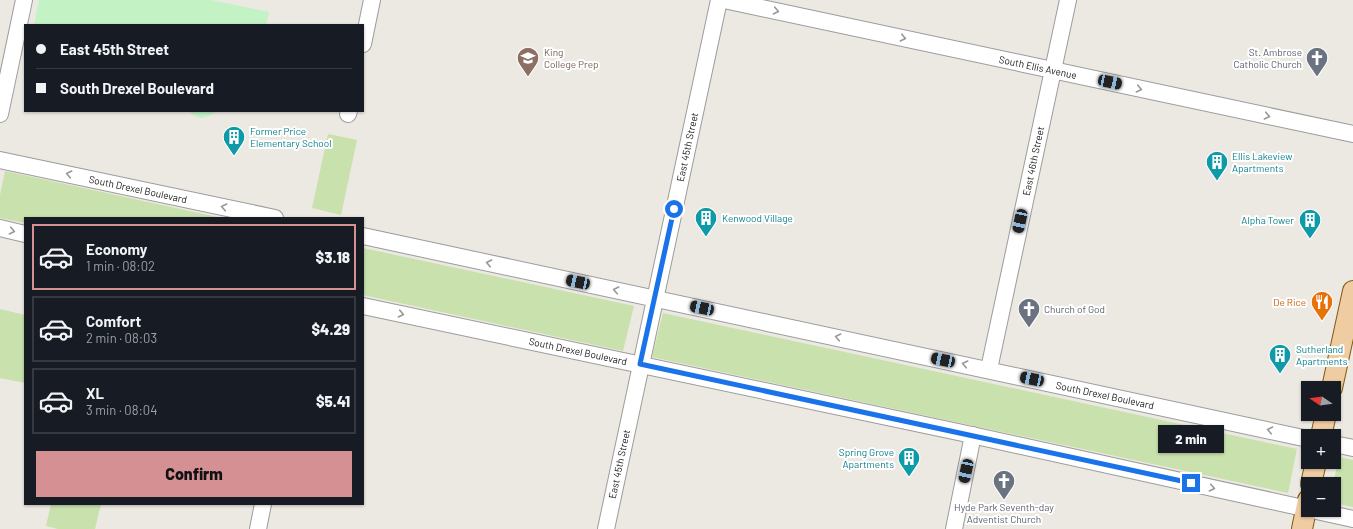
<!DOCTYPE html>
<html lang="en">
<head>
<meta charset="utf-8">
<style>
  :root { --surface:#171b24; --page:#20242c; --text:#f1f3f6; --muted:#9ea1a6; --line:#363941; --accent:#d49093 }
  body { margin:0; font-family:Barlow,sans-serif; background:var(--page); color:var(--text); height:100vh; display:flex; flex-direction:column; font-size:15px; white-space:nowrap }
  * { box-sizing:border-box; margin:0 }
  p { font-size:13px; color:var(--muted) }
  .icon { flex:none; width:22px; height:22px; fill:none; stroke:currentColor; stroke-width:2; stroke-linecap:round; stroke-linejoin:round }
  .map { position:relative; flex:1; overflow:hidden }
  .details { position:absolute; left:24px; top:217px; width:340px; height:288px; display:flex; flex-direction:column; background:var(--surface); border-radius:0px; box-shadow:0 1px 3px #0004 }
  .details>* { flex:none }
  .hud { position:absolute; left:24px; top:24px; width:340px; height:88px; border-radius:0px; box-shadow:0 1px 3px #0004; display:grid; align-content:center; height:88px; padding:0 12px; background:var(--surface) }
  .needle { width:26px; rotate:283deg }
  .tools { position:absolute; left:1301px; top:381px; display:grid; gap:8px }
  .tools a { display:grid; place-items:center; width:40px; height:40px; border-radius:0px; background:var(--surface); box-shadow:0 1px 3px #0004; font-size:20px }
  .end { position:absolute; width:18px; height:18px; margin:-9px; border:5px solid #1a73e8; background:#fff; box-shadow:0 0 0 2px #fff }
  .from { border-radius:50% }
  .bubble { position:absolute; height:28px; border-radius:0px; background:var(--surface); box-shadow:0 1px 3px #0004; font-size:13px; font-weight:800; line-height:28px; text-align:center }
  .car { position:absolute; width:12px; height:24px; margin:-12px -6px; border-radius:5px; box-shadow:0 0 3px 1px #0007; background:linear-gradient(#222 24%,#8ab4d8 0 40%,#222 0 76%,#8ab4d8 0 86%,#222 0) }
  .hud b { display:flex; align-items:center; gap:14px; height:38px; font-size:15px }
  .hud b+b { border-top:1px solid var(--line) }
  .hud i { width:10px; height:10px; background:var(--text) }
  ul { padding:7px 0 0; list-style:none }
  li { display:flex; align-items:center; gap:12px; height:66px; margin:0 8px 6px; padding:0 4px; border:2px solid var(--line); border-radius:0px }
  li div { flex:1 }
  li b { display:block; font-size:15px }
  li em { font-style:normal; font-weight:800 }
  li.active { border-color:var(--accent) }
  li>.icon { width:36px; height:36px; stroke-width:1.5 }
  .cta { display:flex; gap:8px; margin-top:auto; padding:8px 12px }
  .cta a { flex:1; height:46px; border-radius:0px; background:var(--accent); color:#111; font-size:16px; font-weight:800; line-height:46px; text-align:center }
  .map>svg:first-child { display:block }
  .grass { fill:#c8e1ad }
  .park { fill:#c3f2c5 }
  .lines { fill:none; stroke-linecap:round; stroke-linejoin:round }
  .minor-casing { stroke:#9c9c9c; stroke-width:18 }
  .major-casing { stroke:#825911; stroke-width:22 }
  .minor { stroke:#fff; stroke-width:16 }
  .major { stroke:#f0cca3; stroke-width:20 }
  .oneway { stroke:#989898 }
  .route { stroke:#1a73e8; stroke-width:5 }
  .labels { text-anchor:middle; stroke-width:4; stroke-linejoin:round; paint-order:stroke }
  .education-label { font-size:10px; fill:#785e54; stroke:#fff; text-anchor:start }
  .worship-label { font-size:10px; fill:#5b616d; stroke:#fff; text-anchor:end }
  .street-label { font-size:10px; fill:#1b1b1b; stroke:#fff }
  .culture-label { font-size:10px; fill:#0d838f; stroke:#fff; text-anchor:start }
  .food-label { font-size:10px; fill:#c56008; stroke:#fff; text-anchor:end }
</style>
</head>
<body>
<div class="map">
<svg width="1353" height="529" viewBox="0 0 1353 529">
  <rect width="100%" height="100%" fill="#ece8e2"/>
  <g class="grass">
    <polygon points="328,134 357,140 341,215 312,208"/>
    <polygon points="5,171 222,218 25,218 25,223 0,218 0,195"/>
    <polygon points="363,248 634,306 623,351 363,295"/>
    <polygon points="0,309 25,315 25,383 0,378"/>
    <polygon points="663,313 1297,449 1288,493 652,357"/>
    <polygon points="1339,457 1353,460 1353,507 1334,503 1334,484 1333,484"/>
    <polygon points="51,504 101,504 95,529 58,529 46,526"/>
  </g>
  <g class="park">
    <polygon points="39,0 211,0 269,12 266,25 34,25"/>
    <path d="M189,111H217C206,118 199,122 189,111Z"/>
  </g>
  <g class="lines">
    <g class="minor-casing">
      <g id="minor">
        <polyline points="724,0 1353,134"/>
        <polyline points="363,44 372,0"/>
        <polyline points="0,114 24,0"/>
        <polyline points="348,114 349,111"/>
        <polyline points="0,160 275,218"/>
        <polyline points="0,228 25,234"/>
        <polyline points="363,236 1308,439"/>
        <polyline points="363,306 958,432 1308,509"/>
        <polyline points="989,369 1068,0"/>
        <polyline points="1334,444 1353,448"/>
        <polyline points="1312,510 1353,519"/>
        <polyline points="258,529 263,504"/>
        <polyline points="606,529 719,0"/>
        <polyline points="954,529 973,435"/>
      </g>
    </g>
    <g class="major-casing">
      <g id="major">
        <polyline points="1332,388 1353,291"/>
        <polyline points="1321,436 1326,414"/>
        <polyline points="1311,484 1316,462"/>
        <polyline points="1302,529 1308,500"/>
      </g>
    </g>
    <use href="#minor" class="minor"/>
    <use href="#major" class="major"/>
  </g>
  <defs><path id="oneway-chevron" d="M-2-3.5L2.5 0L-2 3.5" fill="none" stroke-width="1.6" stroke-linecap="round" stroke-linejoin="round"/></defs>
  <g class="oneway">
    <use href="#oneway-chevron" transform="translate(776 11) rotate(12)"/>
    <use href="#oneway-chevron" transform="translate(903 38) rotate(12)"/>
    <use href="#oneway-chevron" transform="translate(1139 89) rotate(12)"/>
    <use href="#oneway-chevron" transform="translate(1267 116) rotate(12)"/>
    <use href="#oneway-chevron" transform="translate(69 174) rotate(-168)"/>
    <use href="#oneway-chevron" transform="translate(224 207) rotate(-168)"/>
    <use href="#oneway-chevron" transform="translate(12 231) rotate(12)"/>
    <use href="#oneway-chevron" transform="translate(489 263) rotate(-168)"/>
    <use href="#oneway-chevron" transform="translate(616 290) rotate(-168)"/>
    <use href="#oneway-chevron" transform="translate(401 314) rotate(12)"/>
    <use href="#oneway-chevron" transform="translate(838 337) rotate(-168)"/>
    <use href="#oneway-chevron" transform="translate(965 364) rotate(-168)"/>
    <use href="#oneway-chevron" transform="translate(1270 430) rotate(-168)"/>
    <use href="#oneway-chevron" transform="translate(1212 488) rotate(12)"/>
  </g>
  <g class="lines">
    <polyline class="route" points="674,209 640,364 1191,483"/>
  </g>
  <defs>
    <g id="school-pin" transform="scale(1.15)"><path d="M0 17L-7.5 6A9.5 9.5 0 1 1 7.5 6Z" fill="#8d6e63" stroke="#fff"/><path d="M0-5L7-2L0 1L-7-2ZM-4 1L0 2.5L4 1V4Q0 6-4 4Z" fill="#fff"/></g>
    <g id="church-pin" transform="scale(1.15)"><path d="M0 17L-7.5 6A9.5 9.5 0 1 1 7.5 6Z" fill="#6b7280" stroke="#fff"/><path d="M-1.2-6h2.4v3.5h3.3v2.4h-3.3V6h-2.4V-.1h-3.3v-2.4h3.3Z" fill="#fff"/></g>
    <g id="building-pin" transform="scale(1.15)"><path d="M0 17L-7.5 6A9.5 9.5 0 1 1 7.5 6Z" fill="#0f9aa8" stroke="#fff"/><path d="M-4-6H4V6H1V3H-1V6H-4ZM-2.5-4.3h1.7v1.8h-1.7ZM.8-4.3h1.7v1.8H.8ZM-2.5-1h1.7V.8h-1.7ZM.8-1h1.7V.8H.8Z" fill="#fff"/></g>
    <g id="restaurant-pin" transform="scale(1.15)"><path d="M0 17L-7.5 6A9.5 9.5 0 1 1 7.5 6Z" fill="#e8710a" stroke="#fff"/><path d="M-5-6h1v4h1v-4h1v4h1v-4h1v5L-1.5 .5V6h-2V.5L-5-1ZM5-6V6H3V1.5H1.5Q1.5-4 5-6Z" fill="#fff"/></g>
  </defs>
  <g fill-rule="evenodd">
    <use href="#school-pin" x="528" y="58"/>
    <use href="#church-pin" x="1317" y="58"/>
    <use href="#building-pin" x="234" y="137"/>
    <use href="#building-pin" x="1217" y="162"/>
    <use href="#building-pin" x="706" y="218"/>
    <use href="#building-pin" x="1310" y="220"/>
    <use href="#restaurant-pin" x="1322" y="302"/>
    <use href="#church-pin" x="1029" y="309"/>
    <use href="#building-pin" x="1280" y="355"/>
    <use href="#building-pin" x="909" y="458"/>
    <use href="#church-pin" x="1004" y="481"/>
  </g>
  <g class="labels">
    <g class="education-label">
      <text x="544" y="56">King<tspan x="544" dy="12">College Prep</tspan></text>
    </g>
    <g class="worship-label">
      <text x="1302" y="56">St. Ambrose<tspan x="1302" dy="12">Catholic Church</tspan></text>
      <text x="1044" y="313" text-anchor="start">Church of God</text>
      <text x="1004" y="511" text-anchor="middle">Hyde Park Seventh-day<tspan x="1004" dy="12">Adventist Church</tspan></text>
    </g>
    <g class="street-label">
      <text transform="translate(1038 67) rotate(12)" y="4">South Ellis Avenue</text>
      <text transform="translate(687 147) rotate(-78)" y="4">East 45th Street</text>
      <text transform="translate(1033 161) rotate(-78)" y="4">East 46th Street</text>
      <text transform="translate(138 189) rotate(12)" y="4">South Drexel Boulevard</text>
      <text transform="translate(578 351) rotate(12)" y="4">South Drexel Boulevard</text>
      <text transform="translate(1105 395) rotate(12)" y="4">South Drexel Boulevard</text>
      <text transform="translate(619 464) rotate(-78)" y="4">East 45th Street</text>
    </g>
    <g class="culture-label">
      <text x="250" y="135">Former Price<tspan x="250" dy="12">Elementary School</tspan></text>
      <text x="1232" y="160">Ellis Lakeview<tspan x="1232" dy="12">Apartments</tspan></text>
      <text x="722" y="222">Kenwood Village</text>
      <text x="1294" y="224" text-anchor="end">Alpha Tower</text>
      <text x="1296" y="353">Sutherland<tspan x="1296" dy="12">Apartments</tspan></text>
      <text x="894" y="456" text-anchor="end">Spring Grove<tspan x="894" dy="12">Apartments</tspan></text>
    </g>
    <g class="food-label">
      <text x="1306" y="306">De Rice</text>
    </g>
  </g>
</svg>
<div class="tools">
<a><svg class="needle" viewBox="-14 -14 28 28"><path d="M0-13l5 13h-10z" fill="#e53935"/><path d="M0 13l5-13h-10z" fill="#9ea1a6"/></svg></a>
<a>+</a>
<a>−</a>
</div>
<i class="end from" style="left:674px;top:209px"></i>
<i class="end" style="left:1191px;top:483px"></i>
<div class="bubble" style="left:1158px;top:425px;width:66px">2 min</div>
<i class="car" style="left:1110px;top:82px;rotate:102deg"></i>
<i class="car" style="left:1020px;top:221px;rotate:192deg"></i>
<i class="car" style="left:578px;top:282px;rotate:282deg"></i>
<i class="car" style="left:702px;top:308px;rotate:282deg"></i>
<i class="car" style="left:943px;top:360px;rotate:282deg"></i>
<i class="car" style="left:1032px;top:379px;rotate:282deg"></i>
<i class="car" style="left:966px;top:471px;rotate:192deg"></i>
<div class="hud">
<b><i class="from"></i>East 45th Street</b>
<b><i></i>South Drexel Boulevard</b>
</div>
<section class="details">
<ul>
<li class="active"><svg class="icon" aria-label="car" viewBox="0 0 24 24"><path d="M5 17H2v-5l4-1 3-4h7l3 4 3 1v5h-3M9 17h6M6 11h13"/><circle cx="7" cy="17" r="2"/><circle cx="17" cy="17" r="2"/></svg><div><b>Economy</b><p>1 min · 08:02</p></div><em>$3.18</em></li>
<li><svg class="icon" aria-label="car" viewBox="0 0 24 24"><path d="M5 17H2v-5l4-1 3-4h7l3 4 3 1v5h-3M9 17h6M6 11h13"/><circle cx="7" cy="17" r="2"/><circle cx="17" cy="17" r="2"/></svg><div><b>Comfort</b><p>2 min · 08:03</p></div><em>$4.29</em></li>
<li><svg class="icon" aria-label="car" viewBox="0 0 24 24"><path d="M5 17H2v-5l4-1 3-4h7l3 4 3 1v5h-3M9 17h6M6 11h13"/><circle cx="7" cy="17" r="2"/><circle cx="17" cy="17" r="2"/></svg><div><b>XL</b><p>3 min · 08:04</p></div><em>$5.41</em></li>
</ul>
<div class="cta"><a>Confirm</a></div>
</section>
</div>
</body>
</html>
